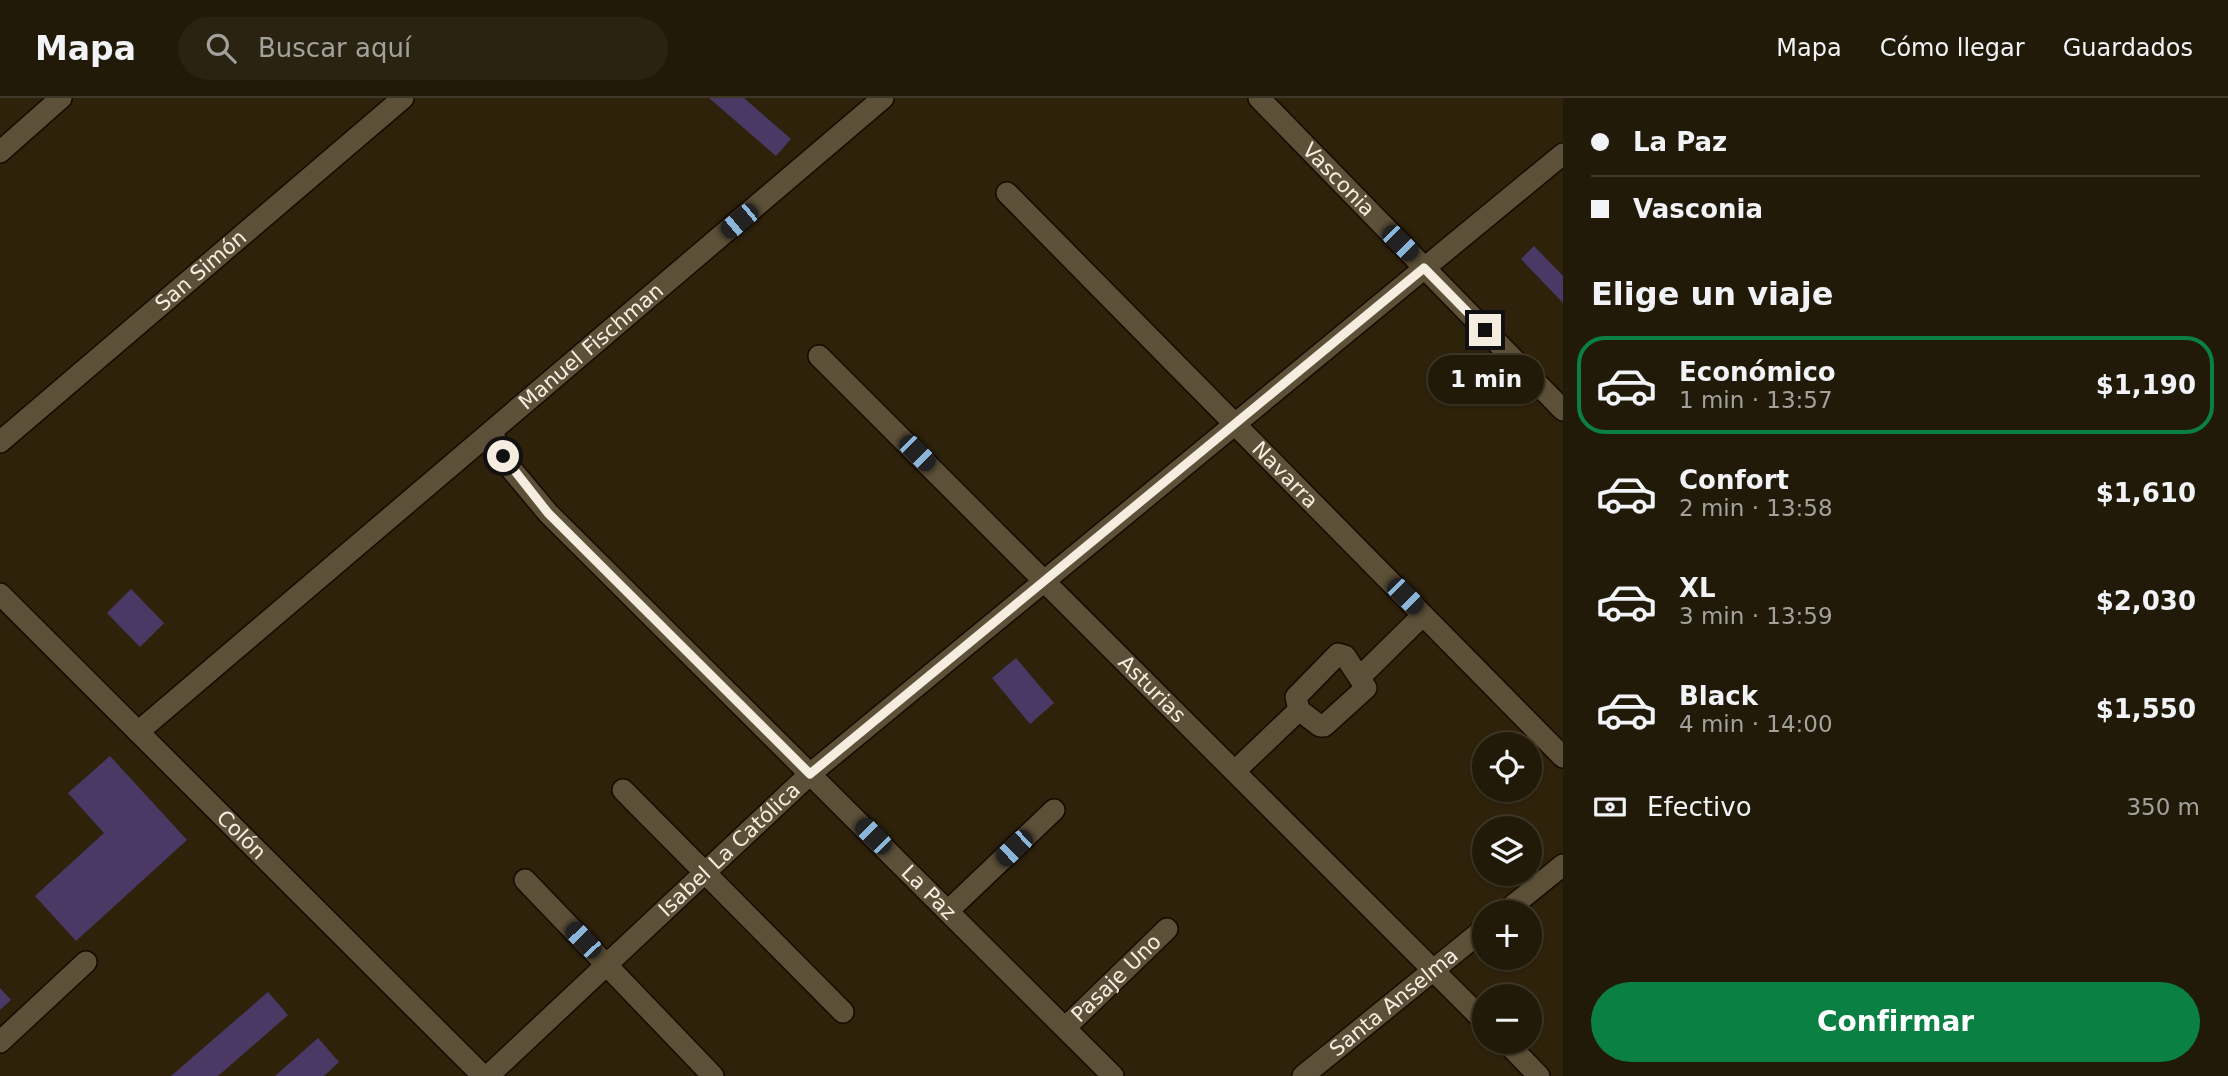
<!DOCTYPE html>
<html lang="es">
<head>
<meta charset="utf-8">
<style>
  :root { --surface:#221a08; --page:#2a2312; --text:#f1f3f6; --muted:#a2a19c; --line:#3f3829; --accent:#0b8043 }
  body { margin:0; font-family:"DejaVu Sans",sans-serif; background:var(--page); color:var(--text); height:100vh; display:flex; flex-direction:column; font-size:26px; white-space:nowrap }
  * { box-sizing:border-box; margin:0 }
  p { font-size:23px; color:var(--muted) }
  .icon { flex:none; width:38px; height:38px; fill:none; stroke:currentColor; stroke-width:2; stroke-linecap:round; stroke-linejoin:round }
  .map { position:relative; flex:1; overflow:hidden }
  .side { display:flex; flex-direction:column; background:var(--surface); width:665px }
  .side>* { flex:none }
  .hud { display:grid; align-content:center; height:154px; padding:0 28px; background:var(--surface) }
  .fabs { position:absolute; left:1472px; top:634px; display:grid; gap:14px }
  .fabs a { display:grid; place-items:center; width:70px; height:70px; border-radius:50%; background:var(--surface); box-shadow:0 2px 5px #0004,0 0 0 2px var(--line); font-size:35px }
  .end { position:absolute; width:32px; height:32px; margin:-16px; border:9px solid #f5eee0; background:#111; box-shadow:0 0 0 4px #111 }
  .from { border-radius:50% }
  .bubble { position:absolute; height:49px; border-radius:24px; background:var(--surface); box-shadow:0 2px 5px #0004,0 0 0 2px var(--line); font-size:23px; font-weight:700; line-height:49px; text-align:center }
  .car { position:absolute; width:21px; height:42px; margin:-21px -10px; border-radius:9px; box-shadow:0 0 5px 2px #0007; background:linear-gradient(#222 24%,#8ab4d8 0 40%,#222 0 76%,#8ab4d8 0 86%,#222 0) }
  .hud b { display:flex; align-items:center; gap:24px; height:66px; font-size:26px }
  .hud b+b { border-top:2px solid var(--line) }
  .hud i { width:18px; height:18px; background:var(--text) }
  ul { padding:0; list-style:none }
  li { display:flex; align-items:center; gap:21px; height:98px; margin:0 14px 10px; padding:0 14px; border:4px solid transparent; border-radius:28px }
  li div { flex:1 }
  li b { display:block; font-size:26px }
  li em { font-style:normal; font-weight:700 }
  li.current { border-color:var(--accent) }
  li>.icon { width:63px; height:63px; stroke-width:1.5 }
  h2 { padding:0 28px; font-size:32px; line-height:84px }
  .pay { display:flex; align-items:center; gap:18px; height:77px; padding:0 28px; font-size:26px }
  .pay p { margin-inline-start:auto }
  .primary-button { display:flex; gap:14px; margin-top:auto; padding:14px 28px }
  .primary-button a { flex:1; height:80px; border-radius:42px; background:var(--accent); color:#fff; font-size:28px; font-weight:700; line-height:80px; text-align:center }
  header { display:flex; align-items:center; gap:42px; box-sizing:border-box; height:98px; padding:0 35px; background:var(--surface); border-bottom:2px solid var(--line) }
  header strong { font-size:33px }
  nav { display:flex; gap:38px; margin-inline-start:auto; font-size:24px }
  .search { width:490px; height:63px; background:var(--page); display:flex; align-items:center; gap:18px; box-sizing:border-box; padding:0 24px; border-radius:38px; color:var(--muted); font-size:26px }
  main { display:flex; flex:1; min-height:0 }
  .map>svg:first-child { display:block }
  .building { fill:#4a3965 }
  .lines { fill:none; stroke-linecap:round; stroke-linejoin:round }
  .minor-casing { stroke:#160b00; stroke-width:24 }
  .minor { stroke:#5d5038; stroke-width:21 }
  .route { stroke:#f5eee0; stroke-width:9 }
  .labels { text-anchor:middle; stroke-width:7; stroke-linejoin:round; paint-order:stroke }
  .street-label { font-size:21px; fill:#f5eee0; stroke:#120c04 }
</style>
</head>
<body>
<header>
<strong>Mapa</strong>
<div class="search"><svg class="icon" aria-label="search" viewBox="0 0 24 24"><circle cx="10" cy="10" r="6"/><path d="M15 15l6 6"/></svg>Buscar aquí</div>
<nav><a>Mapa</a><a>Cómo llegar</a><a>Guardados</a></nav>
</header>
<main>
<div class="map">
<svg width="1563" height="978" viewBox="0 0 1563 978">
  <rect width="100%" height="100%" fill="#2e220b"/>
  <g class="building">
    <polygon points="709,0 744,0 791,41 776,58"/>
    <polygon points="1534,148 1563,178 1563,205 1521,161"/>
    <polygon points="131,491 164,525 140,549 107,515"/>
    <polygon points="1016,560 1054,605 1030,626 992,580"/>
    <polygon points="110,658 187,742 76,843 35,798 104,735 68,695"/>
    <polygon points="0,890 11,902 0,912"/>
    <polygon points="268,894 288,917 218,978 171,978"/>
    <polygon points="318,940 339,964 324,978 275,978"/>
  </g>
  <g class="lines">
    <g class="minor-casing">
      <g id="minor">
        <path id="s1" d="M1259,0L1563,312"/>
        <polyline points="0,54 61,0"/>
        <path id="s2" d="M1007,95L1563,659"/>
        <path id="s3" d="M819,258L1484,923"/>
        <path id="s4" d="M491,334L512,372L548,415L1113,978"/>
        <path id="s5" d="M0,344L403,0"/>
        <path id="s6" d="M0,496L483,978"/>
        <polygon points="1338,556 1345,558 1366,590 1324,628 1320,628 1299,612 1296,599"/>
        <polyline points="1360,579 1423,517"/>
        <path id="s7" d="M138,634L883,0"/>
        <polyline points="1235,673 1299,612"/>
        <polyline points="623,692 843,914"/>
        <polyline points="525,782 713,978"/>
        <polyline points="948,813 1054,712"/>
        <polyline points="1505,814 1563,767"/>
        <path id="s8" d="M1066,929L1167,831"/>
        <polyline points="1505,943 1539,978"/>
        <polyline points="0,944 86,864"/>
        <path id="s9" d="M488,978L810,676L1563,56"/>
        <path id="s10" d="M1303,978L1484,831"/>
      </g>
    </g>
    <use href="#minor" class="minor"/>
  </g>
  <g class="lines">
    <polyline class="route" points="503,358 548,415 810,676 1424,170 1485,232"/>
  </g>
  <g class="labels">
    <g class="street-label">
      <text dy="7" stroke="none"><textPath href="#s1" startOffset="114">Vasconia</textPath></text>
      <text dy="7" stroke="none"><textPath href="#s5" startOffset="264">San Simón</textPath></text>
      <text dy="7" stroke="none"><textPath href="#s7" startOffset="595">Manuel Fischman</textPath></text>
      <text dy="7" stroke="none"><textPath href="#s2" startOffset="396">Navarra</textPath></text>
      <text dy="7" stroke="none"><textPath href="#s3" startOffset="471">Asturias</textPath></text>
      <text dy="7" stroke="none"><textPath href="#s6" startOffset="341">Colón</textPath></text>
      <text dy="7" stroke="none"><textPath href="#s9" startOffset="331">Isabel La Católica</textPath></text>
      <text dy="7" stroke="none"><textPath href="#s4" startOffset="637">La Paz</textPath></text>
      <text dy="7" stroke="none"><textPath href="#s8" startOffset="70">Pasaje Uno</textPath></text>
      <text dy="7" stroke="none"><textPath href="#s10" startOffset="117">Santa Anselma</textPath></text>
    </g>
  </g>
</svg>
<div class="fabs">
<a><svg class="icon" aria-label="locate" viewBox="0 0 24 24"><circle cx="12" cy="12" r="6"/><path d="M12 2v4M12 18v4M2 12h4M18 12h4"/></svg></a>
<a><svg class="icon" aria-label="layers" viewBox="0 0 24 24"><path d="M12 4l9 5-9 5-9-5zM3 14l9 5 9-5"/></svg></a>
<a>+</a>
<a>−</a>
</div>
<i class="end from" style="left:503px;top:358px"></i>
<i class="end" style="left:1485px;top:232px"></i>
<div class="bubble" style="left:1428px;top:257px;width:116px">1 min</div>
<i class="car" style="left:739px;top:123px;rotate:230deg"></i>
<i class="car" style="left:1400px;top:145px;rotate:135deg"></i>
<i class="car" style="left:917px;top:355px;rotate:135deg"></i>
<i class="car" style="left:1405px;top:498px;rotate:135deg"></i>
<i class="car" style="left:873px;top:738px;rotate:315deg"></i>
<i class="car" style="left:1014px;top:750px;rotate:226deg"></i>
<i class="car" style="left:583px;top:842px;rotate:316deg"></i>
</div>
<section class="side">
<div class="hud">
<b><i class="from"></i>La Paz</b>
<b><i></i>Vasconia</b>
</div>
<h2>Elige un viaje</h2>
<ul>
<li class="current"><svg class="icon" aria-label="car" viewBox="0 0 24 24"><path d="M5 17H2v-5l4-1 3-4h7l3 4 3 1v5h-3M9 17h6M6 11h13"/><circle cx="7" cy="17" r="2"/><circle cx="17" cy="17" r="2"/></svg><div><b>Económico</b><p>1 min · 13:57</p></div><em>$1,190</em></li>
<li><svg class="icon" aria-label="car" viewBox="0 0 24 24"><path d="M5 17H2v-5l4-1 3-4h7l3 4 3 1v5h-3M9 17h6M6 11h13"/><circle cx="7" cy="17" r="2"/><circle cx="17" cy="17" r="2"/></svg><div><b>Confort</b><p>2 min · 13:58</p></div><em>$1,610</em></li>
<li><svg class="icon" aria-label="car" viewBox="0 0 24 24"><path d="M5 17H2v-5l4-1 3-4h7l3 4 3 1v5h-3M9 17h6M6 11h13"/><circle cx="7" cy="17" r="2"/><circle cx="17" cy="17" r="2"/></svg><div><b>XL</b><p>3 min · 13:59</p></div><em>$2,030</em></li>
<li><svg class="icon" aria-label="car" viewBox="0 0 24 24"><path d="M5 17H2v-5l4-1 3-4h7l3 4 3 1v5h-3M9 17h6M6 11h13"/><circle cx="7" cy="17" r="2"/><circle cx="17" cy="17" r="2"/></svg><div><b>Black</b><p>4 min · 14:00</p></div><em>$1,550</em></li>
</ul>
<div class="pay"><svg class="icon" aria-label="cash" viewBox="0 0 24 24"><path d="M3 7h18v10H3z"/><circle cx="12" cy="12" r="2"/></svg>Efectivo<p>350 m</p></div>
<div class="primary-button"><a>Confirmar</a></div>
</section>
</main>
</body>
</html>
